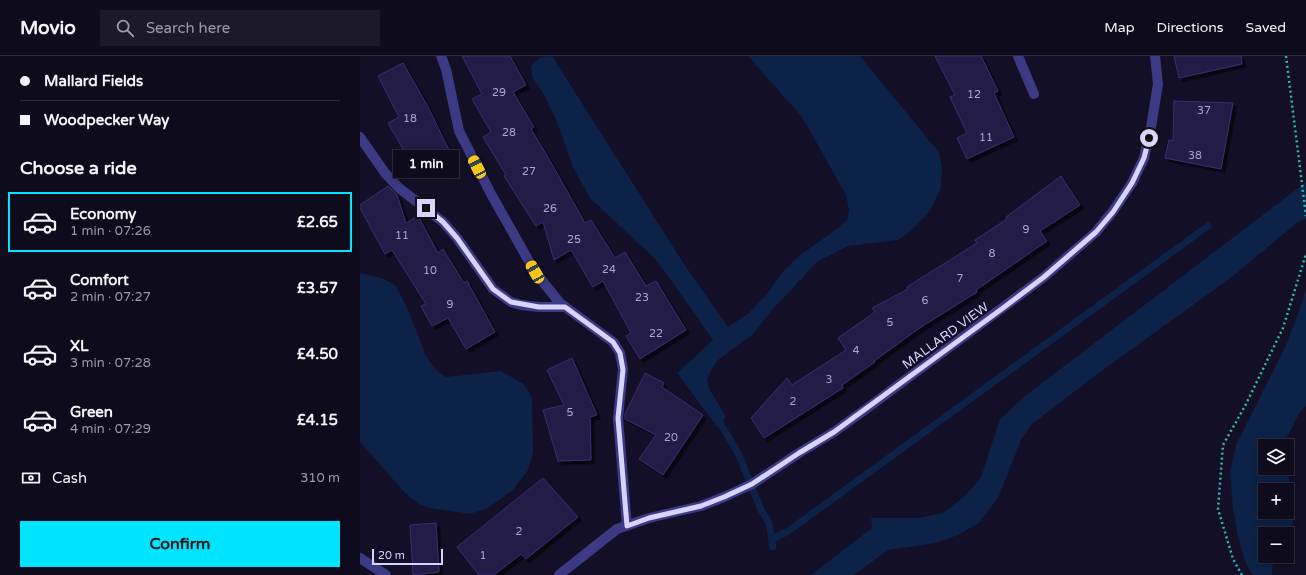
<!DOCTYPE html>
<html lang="en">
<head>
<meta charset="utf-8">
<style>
  :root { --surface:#0e0b1c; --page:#1c1929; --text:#f1f3f6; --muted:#9b9ba3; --line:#2e2b3b; --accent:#00e5ff }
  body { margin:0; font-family:"Varela Round",sans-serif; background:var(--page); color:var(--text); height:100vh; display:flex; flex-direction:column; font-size:15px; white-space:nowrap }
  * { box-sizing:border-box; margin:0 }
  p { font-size:13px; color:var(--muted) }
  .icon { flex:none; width:22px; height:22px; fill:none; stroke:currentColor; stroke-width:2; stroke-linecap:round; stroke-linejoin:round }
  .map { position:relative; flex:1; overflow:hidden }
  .panel { display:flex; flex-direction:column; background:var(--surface); width:360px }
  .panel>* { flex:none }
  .banner { display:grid; align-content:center; height:88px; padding:0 20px; background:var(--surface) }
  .tools { position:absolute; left:898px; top:383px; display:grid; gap:8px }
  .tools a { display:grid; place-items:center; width:36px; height:36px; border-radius:0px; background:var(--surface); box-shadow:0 2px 10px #0003,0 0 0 1px var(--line); font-size:20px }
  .scale { position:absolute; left:12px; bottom:10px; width:71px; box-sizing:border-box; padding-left:4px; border:2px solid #d9d4ff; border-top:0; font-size:11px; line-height:14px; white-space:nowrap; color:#d9d4ff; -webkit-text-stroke:3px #130f26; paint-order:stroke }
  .end { position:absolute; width:18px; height:18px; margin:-9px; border:5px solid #d9d4ff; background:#111; box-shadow:0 0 0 2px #111 }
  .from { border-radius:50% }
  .bubble { position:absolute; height:28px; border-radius:0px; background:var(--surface); box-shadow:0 2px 10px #0003,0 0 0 1px var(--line); font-size:13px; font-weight:700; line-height:28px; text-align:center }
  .car { position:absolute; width:12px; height:24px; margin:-12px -6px; border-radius:5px; box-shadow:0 0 3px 1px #0007; background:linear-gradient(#f5c518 24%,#345 0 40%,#f5c518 0 76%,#345 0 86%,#f5c518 0) }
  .banner b { display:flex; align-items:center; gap:14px; height:38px; font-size:15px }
  .banner b+b { border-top:1px solid var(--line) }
  .banner i { width:10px; height:10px; background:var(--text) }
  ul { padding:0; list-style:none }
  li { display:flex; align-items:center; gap:12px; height:60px; margin:0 8px 6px; padding:0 12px; border:2px solid transparent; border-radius:0px }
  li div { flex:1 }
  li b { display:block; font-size:15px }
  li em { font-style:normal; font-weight:700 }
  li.active { border-color:var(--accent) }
  li>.icon { width:36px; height:36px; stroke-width:1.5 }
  h2 { padding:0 20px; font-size:18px; line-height:48px }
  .pay { display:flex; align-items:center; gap:10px; height:44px; padding:0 20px; font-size:15px }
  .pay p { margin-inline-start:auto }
  .button { display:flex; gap:8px; margin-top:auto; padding:8px 20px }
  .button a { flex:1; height:46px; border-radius:0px; background:var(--accent); color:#111; font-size:16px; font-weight:700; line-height:46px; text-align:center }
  header { display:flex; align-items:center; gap:24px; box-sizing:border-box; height:56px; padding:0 20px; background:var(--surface); border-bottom:1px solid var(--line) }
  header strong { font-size:19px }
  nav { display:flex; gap:22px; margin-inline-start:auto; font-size:14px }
  .search { width:280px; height:36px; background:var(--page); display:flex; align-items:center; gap:10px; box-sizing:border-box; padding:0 14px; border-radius:0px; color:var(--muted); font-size:15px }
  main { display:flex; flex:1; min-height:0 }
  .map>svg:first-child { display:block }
  .water { fill:#0c2248; fill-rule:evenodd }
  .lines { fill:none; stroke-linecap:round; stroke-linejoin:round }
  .stream { stroke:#0c2248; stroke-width:7 }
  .building { fill:#241b47; stroke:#3b2d73; filter:url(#shadow) }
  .path { stroke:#2fb8b0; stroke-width:2.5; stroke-dasharray:2 3; stroke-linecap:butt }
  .lane { stroke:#3d3a85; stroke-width:10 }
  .street { stroke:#3d3a85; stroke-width:10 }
  .route { stroke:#d9d4ff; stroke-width:5 }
  .labels { text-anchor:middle; stroke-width:3; stroke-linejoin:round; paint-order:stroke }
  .number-label { font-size:11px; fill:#aca6d1 }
  .street-label { font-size:13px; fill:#d9d4ff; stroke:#130f26 }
</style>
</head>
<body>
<header>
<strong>Movio</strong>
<div class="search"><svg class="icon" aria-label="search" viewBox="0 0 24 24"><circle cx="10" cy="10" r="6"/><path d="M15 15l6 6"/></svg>Search here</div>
<nav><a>Map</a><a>Directions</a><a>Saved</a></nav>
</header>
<main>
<section class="panel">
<div class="banner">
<b><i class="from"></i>Mallard Fields</b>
<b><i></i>Woodpecker Way</b>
</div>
<h2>Choose a ride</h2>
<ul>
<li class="active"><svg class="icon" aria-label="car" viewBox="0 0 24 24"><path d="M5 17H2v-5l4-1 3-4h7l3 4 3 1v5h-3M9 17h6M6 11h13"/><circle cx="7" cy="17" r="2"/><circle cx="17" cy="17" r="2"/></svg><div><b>Economy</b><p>1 min · 07:26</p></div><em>£2.65</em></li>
<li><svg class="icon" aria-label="car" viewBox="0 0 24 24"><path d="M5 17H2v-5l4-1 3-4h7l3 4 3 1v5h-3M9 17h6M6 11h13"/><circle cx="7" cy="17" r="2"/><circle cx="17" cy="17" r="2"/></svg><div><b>Comfort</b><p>2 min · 07:27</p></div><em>£3.57</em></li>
<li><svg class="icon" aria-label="car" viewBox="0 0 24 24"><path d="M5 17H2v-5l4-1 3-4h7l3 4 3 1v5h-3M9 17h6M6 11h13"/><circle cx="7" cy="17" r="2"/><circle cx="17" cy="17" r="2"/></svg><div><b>XL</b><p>3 min · 07:28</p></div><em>£4.50</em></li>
<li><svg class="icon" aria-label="car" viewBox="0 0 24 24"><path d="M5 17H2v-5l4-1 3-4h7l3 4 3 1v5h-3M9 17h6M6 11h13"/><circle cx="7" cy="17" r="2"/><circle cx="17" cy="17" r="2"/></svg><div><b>Green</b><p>4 min · 07:29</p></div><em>£4.15</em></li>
</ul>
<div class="pay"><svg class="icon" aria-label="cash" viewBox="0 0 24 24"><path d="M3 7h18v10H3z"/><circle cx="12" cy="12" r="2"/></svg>Cash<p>310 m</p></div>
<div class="button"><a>Confirm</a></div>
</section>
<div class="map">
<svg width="946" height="519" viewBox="0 0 946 519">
  <defs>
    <filter id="shadow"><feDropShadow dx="3.5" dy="3.5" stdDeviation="0" flood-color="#0009"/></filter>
  </defs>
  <rect width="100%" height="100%" fill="#130f26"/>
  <g class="water">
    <polygon points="192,0 324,208 368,271 389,257 406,239 421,218 439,200 474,175 487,164 489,154 486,139 442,61 388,0 500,0 568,83 579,96 582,112 581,132 570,155 547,178 538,184 488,190 457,206 413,253 392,279 358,304 351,314 347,324 349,332 366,361 358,372 317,317 353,284 306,217 293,201 230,142 213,111 197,66 183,37 172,21 171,10 181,1"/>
    <polygon points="946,126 946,163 938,166 872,221 740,316 671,369 661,384 638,442 619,467 598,479 576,487 528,494 494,519 451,519 512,472 511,462 558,462 583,457 606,439 621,421 640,363 665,340"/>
    <polygon points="0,217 22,222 35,229 47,251 66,300 77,315 86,321 141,315 164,328 172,342 173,396 168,414 153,434 128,452 110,458 69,452 59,448 45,437 0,386"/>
    <path d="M946,233V350L940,356L926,383V390H905V412H927V402L933,468L924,478H905V500H913L912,519H893L886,508L878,481L873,452L870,415L876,389L926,289L938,258ZM905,434H927V456H905Z"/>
  </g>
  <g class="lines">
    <g class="stream">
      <polyline points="356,360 378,397 401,454 409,467 413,491"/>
      <polyline points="412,483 427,476 848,170"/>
    </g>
  </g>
  <g class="building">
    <polygon points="102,0 150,0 166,29 153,36 174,71 171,73 193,110 225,167 231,164 255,202 265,196 286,230 296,225 326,274 280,303 266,280 271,277 243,225 233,231 211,194 194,204 183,166 176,170 144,120 146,119 123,81 131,76 112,43 122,38"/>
    <polygon points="575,0 621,0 638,35 634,37 654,81 607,103 597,82 607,77 590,41 595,39"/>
    <polygon points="814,0 881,0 882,8 819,22"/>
    <polygon points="43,7 67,49 90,96 55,114 28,67 39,61 18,20"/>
    <polygon points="814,45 873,47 861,113 805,102 809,84 813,85"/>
    <polygon points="701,120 720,149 680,175 687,185 616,234 617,236 561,271 514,305 515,306 482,329 483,332 404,382 391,362 427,322 432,329 486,294 478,282 515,256 512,252 548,233 547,231 617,187 615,184 647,163 646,161"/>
    <polygon points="28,130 37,139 46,167 58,160 78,197 83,193 104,227 107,225 135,276 106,293 88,262 72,270 61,250 66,248 32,194 25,198 0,152 0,149"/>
    <polygon points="212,302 237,359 230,361 231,404 198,405 183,354 204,349 187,314"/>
    <polygon points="285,317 304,327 302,331 343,359 303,419 279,403 296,379 265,363 265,358"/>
    <polygon points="183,422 218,461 166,503 161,498 134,519 119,519 97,491"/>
    <polygon points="76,467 79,516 53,519 50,469"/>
  </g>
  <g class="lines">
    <g class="path">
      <polyline points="926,0 946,160"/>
      <polyline points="882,519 873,503 858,453 863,389 885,350 923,272 946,198"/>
    </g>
    <g class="lane">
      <polyline points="658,0 674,38"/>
      <polyline points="392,428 439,397 474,376 506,353 684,221 736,176 753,155 772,127"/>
    </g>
    <g class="street">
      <polyline points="81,0 86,13 99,75 131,138 175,216 200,247 253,286 260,297 263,313 258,362 267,470"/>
      <polyline points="0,81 25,117 39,132 83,166 97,182 133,233 151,246 161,249 179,251 205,251"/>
      <polyline points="772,127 784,102 791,71 798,28 795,0"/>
      <polyline points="0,502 26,519"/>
      <polyline points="199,519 257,473 289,462 341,450 364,441 392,428"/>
    </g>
  </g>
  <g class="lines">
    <polyline class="route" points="66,152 83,166 97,182 133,233 151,246 179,251 205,251 253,286 260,297 263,314 258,362 267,470 289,462 341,450 364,441 392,428 439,397 474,376 643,252 684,221 736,176 753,156 772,127 784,102 789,82"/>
  </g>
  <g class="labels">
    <g class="number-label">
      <text x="139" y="40">29</text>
      <text x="614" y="42">12</text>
      <text x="844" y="58">37</text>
      <text x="50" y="66">18</text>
      <text x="149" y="80">28</text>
      <text x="626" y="85">11</text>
      <text x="835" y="103">38</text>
      <text x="169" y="119">27</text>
      <text x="190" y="156">26</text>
      <text x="666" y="177">9</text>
      <text x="42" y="183">11</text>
      <text x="214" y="187">25</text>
      <text x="632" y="201">8</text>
      <text x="249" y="217">24</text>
      <text x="70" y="218">10</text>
      <text x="600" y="226">7</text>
      <text x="282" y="245">23</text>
      <text x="565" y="248">6</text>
      <text x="90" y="252">9</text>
      <text x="530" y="270">5</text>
      <text x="296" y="281">22</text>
      <text x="496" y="298">4</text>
      <text x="469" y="327">3</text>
      <text x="433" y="349">2</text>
      <text x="210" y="360">5</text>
      <text x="311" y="385">20</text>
      <text x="159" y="479">2</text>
      <text x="123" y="503">1</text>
    </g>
    <g class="street-label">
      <text transform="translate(585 279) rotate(-36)" y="5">MALLARD VIEW</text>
    </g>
  </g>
</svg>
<div class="tools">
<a><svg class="icon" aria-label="layers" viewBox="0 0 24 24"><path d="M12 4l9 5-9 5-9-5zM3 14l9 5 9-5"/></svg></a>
<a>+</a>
<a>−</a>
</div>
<div class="scale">20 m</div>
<i class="end from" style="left:789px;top:82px"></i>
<i class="end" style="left:66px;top:152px"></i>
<div class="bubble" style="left:33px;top:94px;width:66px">1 min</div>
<i class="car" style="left:117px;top:111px;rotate:333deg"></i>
<i class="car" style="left:175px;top:216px;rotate:330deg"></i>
</div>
</main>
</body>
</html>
